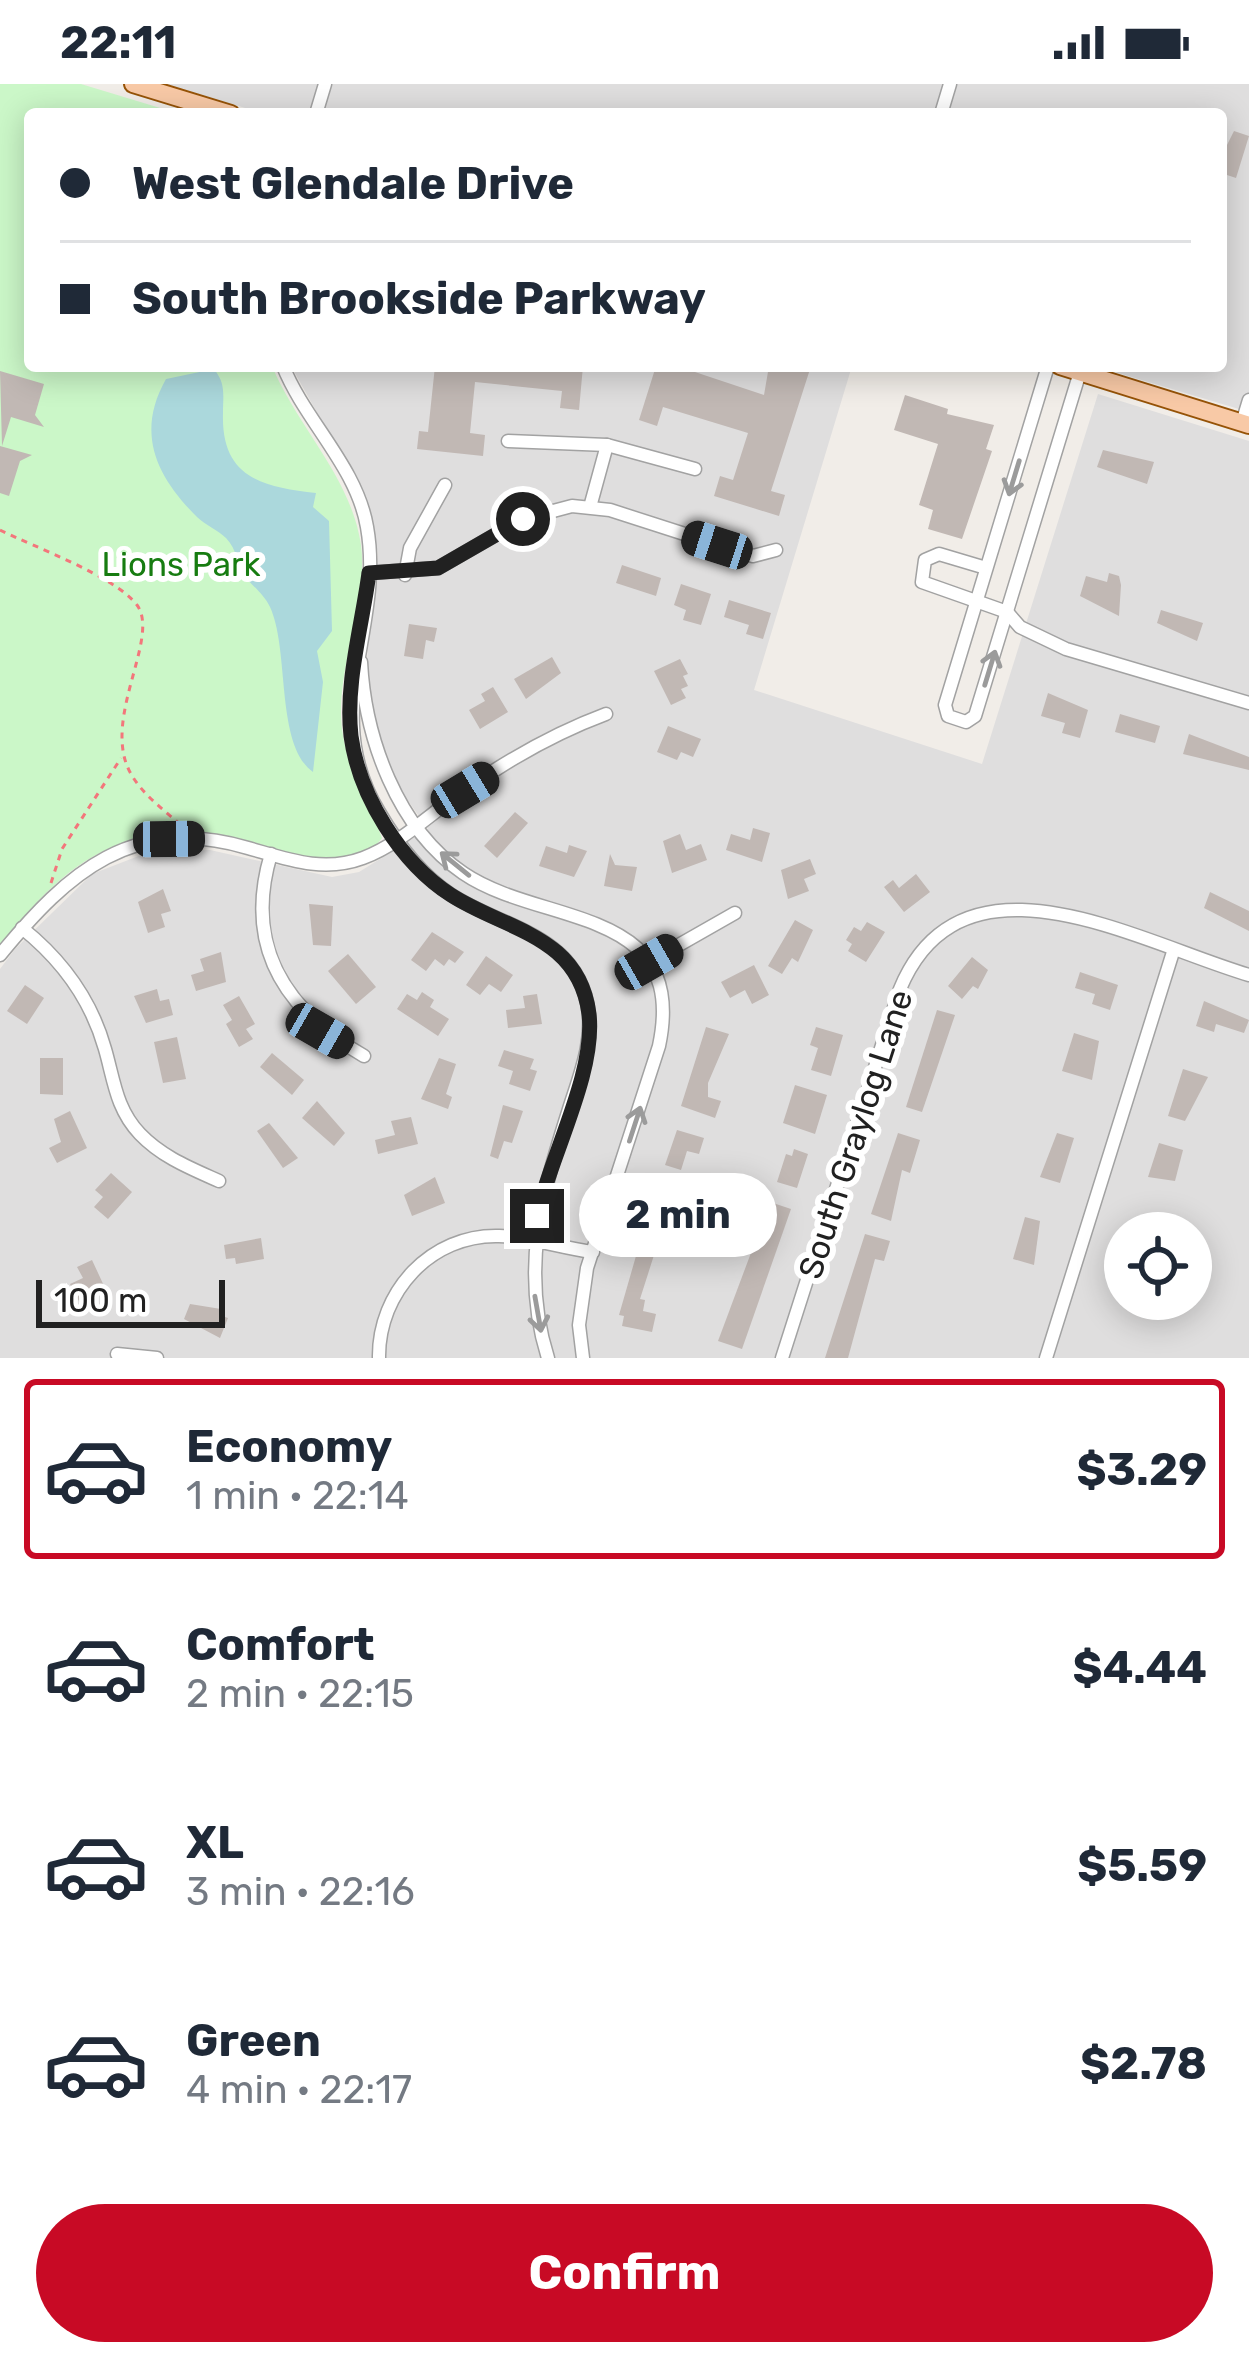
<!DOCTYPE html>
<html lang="en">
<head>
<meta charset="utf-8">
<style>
  :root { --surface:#fff; --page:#f2f2f3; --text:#1f2937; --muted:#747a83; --line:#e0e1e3; --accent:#c80a25 }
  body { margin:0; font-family:Rubik,sans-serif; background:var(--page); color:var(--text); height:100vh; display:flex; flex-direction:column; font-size:45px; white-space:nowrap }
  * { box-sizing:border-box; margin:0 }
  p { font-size:39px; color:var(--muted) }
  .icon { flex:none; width:66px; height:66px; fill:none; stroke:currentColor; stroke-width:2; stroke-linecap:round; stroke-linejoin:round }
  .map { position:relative; height:1274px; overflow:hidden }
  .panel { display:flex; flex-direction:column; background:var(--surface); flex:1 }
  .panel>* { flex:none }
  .banner { position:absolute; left:24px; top:24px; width:1203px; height:264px; border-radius:12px; box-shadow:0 6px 30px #0003; display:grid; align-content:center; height:264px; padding:0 36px; background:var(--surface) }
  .controls { position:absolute; left:1104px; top:1128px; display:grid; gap:24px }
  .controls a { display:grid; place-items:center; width:108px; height:108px; border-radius:50%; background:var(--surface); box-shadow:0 6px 30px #0003; font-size:60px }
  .scale { position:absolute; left:36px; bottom:30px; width:189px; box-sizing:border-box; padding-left:12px; border:6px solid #212121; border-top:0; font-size:33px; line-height:42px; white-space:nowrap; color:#212121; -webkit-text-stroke:9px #fff; paint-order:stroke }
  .end { position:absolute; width:54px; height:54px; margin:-27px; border:15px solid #212121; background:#fff; box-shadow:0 0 0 6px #fff }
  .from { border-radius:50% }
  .bubble { position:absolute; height:84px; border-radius:42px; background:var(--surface); box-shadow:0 6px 30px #0003; font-size:39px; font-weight:700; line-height:84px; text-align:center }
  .car { position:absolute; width:36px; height:72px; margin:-36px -18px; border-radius:15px; box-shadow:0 0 9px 3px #0007; background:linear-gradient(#222 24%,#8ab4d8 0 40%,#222 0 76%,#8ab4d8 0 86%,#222 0) }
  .banner b { display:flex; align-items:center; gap:42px; height:114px; font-size:45px }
  .banner b+b { border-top:3px solid var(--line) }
  .banner i { width:30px; height:30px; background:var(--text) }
  ul { padding:21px 0 0; list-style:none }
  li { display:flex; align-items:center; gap:36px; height:180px; margin:0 24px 18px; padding:0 12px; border:6px solid transparent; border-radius:12px }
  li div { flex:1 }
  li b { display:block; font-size:45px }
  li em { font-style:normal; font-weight:700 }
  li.current { border-color:var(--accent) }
  li>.icon { width:108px; height:108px; stroke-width:1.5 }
  .cta { display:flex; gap:24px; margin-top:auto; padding:24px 36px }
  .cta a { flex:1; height:138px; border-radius:72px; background:var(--accent); color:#fff; font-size:48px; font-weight:700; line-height:138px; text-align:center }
  .status { display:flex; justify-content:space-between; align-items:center; height:84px; padding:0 60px; background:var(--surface); direction:ltr }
  .status svg { height:33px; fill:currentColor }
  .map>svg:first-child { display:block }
  .residential { fill:#dfdede; fill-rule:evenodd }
  .park { fill:#cbf7c8 }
  .water { fill:#abd8dc }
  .building { fill:#c1b8b4 }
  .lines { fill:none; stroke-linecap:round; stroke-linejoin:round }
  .minor-casing { stroke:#a2a2a2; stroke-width:15 }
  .major-casing { stroke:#965307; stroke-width:20 }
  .path { stroke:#f3767b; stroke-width:3; stroke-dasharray:6 6; stroke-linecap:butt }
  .minor { stroke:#fff; stroke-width:12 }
  .major { stroke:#f8c9a6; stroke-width:16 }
  .oneway { stroke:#9b9b9b }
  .route { stroke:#212121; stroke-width:15 }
  .labels { text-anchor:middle; stroke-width:12; stroke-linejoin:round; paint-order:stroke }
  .park-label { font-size:33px; fill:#177c11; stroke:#fff }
  .street-label { font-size:33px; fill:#212121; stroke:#fff }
</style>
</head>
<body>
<div class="status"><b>22:11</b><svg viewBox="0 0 49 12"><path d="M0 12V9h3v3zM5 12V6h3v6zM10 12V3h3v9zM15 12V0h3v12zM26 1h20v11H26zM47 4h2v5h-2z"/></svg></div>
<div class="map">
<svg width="1249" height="1274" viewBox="0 0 1249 1274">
  <rect width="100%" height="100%" fill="#f1ede8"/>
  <g class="residential">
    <polygon points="166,0 1249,0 1249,328 1095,282 1221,282 1221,30 265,30"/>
    <path d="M291,282H852L754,606L982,680L1098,310L1249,357V1274H0V885L15,865L92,790L149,768L210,766L332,793L359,788L428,745L404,711L378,655L366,584L378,470L368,420ZM1125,1149H1191V1215H1125Z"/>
  </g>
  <path class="park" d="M0,0H81L180,30H30V282H272C298,344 351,393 361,461C368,515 342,570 341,625C340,675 366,710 382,754C345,804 269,758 223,751C190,747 153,749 121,760C68,778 36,819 0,860Z"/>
  <path class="water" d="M214,285C226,300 223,310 223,329C221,393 261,403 316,409L313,423L329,437L332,547L317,567L323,598L313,688C275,661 290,566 270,523C264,511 256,505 247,495C238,483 237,465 226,454C218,446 205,441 197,433C155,391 136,348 166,295Z"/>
  <g class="building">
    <polygon points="1234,47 1249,52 1236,94 1221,89 1221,73"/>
    <polygon points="435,282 583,282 579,326 560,324 562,307 475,298 470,349 485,351 483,372 417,365 419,347 428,348"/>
    <polygon points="656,282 677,282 764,311 769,282 811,282 771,407 785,411 779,432 714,412 720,392 733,396 748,349 663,323 657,342 639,336"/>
    <polygon points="0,287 44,300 35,331 44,343 11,333 2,362"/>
    <polygon points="905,311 948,325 947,330 994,341 986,365 992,367 962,455 928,445 933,426 919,421 938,360 894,346"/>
    <polygon points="0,362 32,371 20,377 9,412 0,409"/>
    <polygon points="1103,366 1154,378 1147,400 1097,383"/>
    <polygon points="622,481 661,494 656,512 616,499"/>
    <polygon points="1109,489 1119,492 1121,501 1119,532 1080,512 1086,492 1107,498"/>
    <polygon points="681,500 711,510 701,541 683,536 686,526 674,521"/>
    <polygon points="729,516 771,529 763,555 746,550 749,541 724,533"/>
    <polygon points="1161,526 1203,539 1197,557 1157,539"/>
    <polygon points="409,540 437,544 434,558 426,556 423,575 404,572"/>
    <polygon points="552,573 561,589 526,615 514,595"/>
    <polygon points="680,575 688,590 683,592 688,602 681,605 686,614 671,621 654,587"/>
    <polygon points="493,603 508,628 480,645 469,626 485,617 481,610"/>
    <polygon points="1048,609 1088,626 1080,654 1062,649 1065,639 1041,632"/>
    <polygon points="1120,630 1160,642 1155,659 1115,648"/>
    <polygon points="668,642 701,655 693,673 681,668 677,676 657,668"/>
    <polygon points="1189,650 1249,673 1249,686 1183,670"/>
    <polygon points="515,728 528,739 497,774 484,762"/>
    <polygon points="753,744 770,749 762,778 726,766 731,750 750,756"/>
    <polygon points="680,750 686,766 701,760 707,776 672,789 663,757"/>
    <polygon points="569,761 587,767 574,793 539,782 546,762 567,769"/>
    <polygon points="610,770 615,781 637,783 632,807 604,802"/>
    <polygon points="810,775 816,790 804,795 809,807 788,815 781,786"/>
    <polygon points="916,790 930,808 904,828 884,803 893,796 899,804"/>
    <polygon points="163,805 171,827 161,830 165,843 148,849 138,818"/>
    <polygon points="1210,808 1249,827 1249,847 1204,824"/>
    <polygon points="309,820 333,822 331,862 313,861"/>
    <polygon points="795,836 813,846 798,878 792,874 782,890 768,882"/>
    <polygon points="867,838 885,848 866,878 848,867 852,860 846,856 854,843 861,847"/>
    <polygon points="432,848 464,868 455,879 449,875 444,882 435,875 426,887 411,876"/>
    <polygon points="221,868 226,898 196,907 191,891 204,887 200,875"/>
    <polygon points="348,870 376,903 356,920 328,887"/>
    <polygon points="486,872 513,891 501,908 489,900 480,911 466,901"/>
    <polygon points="972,873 988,886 978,905 973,902 962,915 948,902"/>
    <polygon points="754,881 769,911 752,920 745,906 730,914 721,898"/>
    <polygon points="1080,888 1118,901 1110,926 1092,920 1095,910 1075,904"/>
    <polygon points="25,901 44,914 27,940 7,927"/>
    <polygon points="157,905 160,917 169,915 173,931 146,939 134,912"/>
    <polygon points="422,908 434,916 430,923 449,935 438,952 397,925 407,910 417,916"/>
    <polygon points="537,910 542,940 508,944 506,926 525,924 523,912"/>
    <polygon points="239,912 255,940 246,945 253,955 239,963 226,940 232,936 223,921"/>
    <polygon points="1204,917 1249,936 1244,949 1216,940 1214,948 1196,942"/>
    <polygon points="937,926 955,931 922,1028 906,1023"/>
    <polygon points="706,943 729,950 708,999 708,1013 721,1017 715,1034 681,1022"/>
    <polygon points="816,943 843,951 831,992 811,986 818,964 810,961"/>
    <polygon points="1074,949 1099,957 1092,996 1062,987"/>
    <polygon points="177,953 186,995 163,999 154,958"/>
    <polygon points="504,966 534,975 530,985 537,987 530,1007 509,1000 513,987 498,982"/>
    <polygon points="272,969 304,996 292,1011 260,983"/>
    <polygon points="40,974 63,974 63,1011 40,1010"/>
    <polygon points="439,974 456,980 446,1010 452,1013 448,1025 421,1015"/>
    <polygon points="1183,985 1208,993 1185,1037 1168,1032"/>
    <polygon points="795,1001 827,1011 815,1050 783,1039"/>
    <polygon points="317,1017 345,1049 334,1062 302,1034"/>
    <polygon points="503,1021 523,1027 512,1059 504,1057 498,1075 490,1072"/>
    <polygon points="70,1027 87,1064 57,1079 49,1064 61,1058 54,1035"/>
    <polygon points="411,1033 418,1060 378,1070 375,1056 395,1051 391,1037"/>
    <polygon points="269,1039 298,1074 283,1084 257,1047"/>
    <polygon points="677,1046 704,1054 699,1070 687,1067 681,1086 665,1081"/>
    <polygon points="898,1049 920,1056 910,1089 902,1086 891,1137 871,1130"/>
    <polygon points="1057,1049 1074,1054 1060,1099 1040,1093"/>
    <polygon points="1159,1059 1183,1066 1175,1097 1148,1093"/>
    <polygon points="794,1065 808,1070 797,1104 777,1098 786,1070 792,1072"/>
    <polygon points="111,1089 132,1108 108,1135 94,1123 103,1113 95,1106"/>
    <polygon points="435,1093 445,1119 412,1132 404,1111"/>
    <polygon points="657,1099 687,1109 670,1149 662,1146 640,1215 645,1216 643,1227 656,1230 652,1248 622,1242 624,1232 619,1231"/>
    <polygon points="770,1118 791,1125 742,1265 718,1257"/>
    <polygon points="1025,1133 1040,1137 1034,1181 1013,1175"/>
    <polygon points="865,1150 890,1157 884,1177 875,1175 848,1274 825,1274"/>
    <polygon points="261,1154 264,1175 236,1180 235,1174 226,1175 224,1161"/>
    <polygon points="92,1176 105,1204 81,1221 70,1200 83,1194 77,1183"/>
    <polygon points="190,1220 221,1225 219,1231 228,1234 220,1254 184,1235"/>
  </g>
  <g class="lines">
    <g class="minor-casing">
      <g id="minor">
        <polyline points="316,30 325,0"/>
        <polyline points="941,30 950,0"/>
        <path d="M283,282C305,337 357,383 367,443C385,544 318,627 379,728C397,759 420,790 450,810C501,844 571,848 587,918C595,955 580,990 569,1025C542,1110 520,1186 548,1274"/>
        <polyline points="1048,282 945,621 948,632 966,638 975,632 1080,288"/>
        <polyline points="1242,339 1249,316"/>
        <polyline points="508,357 607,361 590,423"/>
        <polyline points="607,361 695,385"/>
        <polyline points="986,484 939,470 925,476 922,498 1007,528 1020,543 1066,565 1249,619"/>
        <polyline points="369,489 438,484 523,435 572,422 610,426 753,472 776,466"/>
        <polyline points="405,491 410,464 445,401"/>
        <path d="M361,578C365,654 397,744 463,789C542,843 689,820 659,962L587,1184L579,1241L583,1274"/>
        <path d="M271,770C243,863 286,927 364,972"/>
        <path d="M22,844C62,876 91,915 105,965C114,996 116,1025 140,1050C162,1073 190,1084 219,1097"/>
        <path d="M0,871C68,788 133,730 248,764C287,775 323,789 363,774C400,760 430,730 462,708C506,677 555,649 606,630"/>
        <polyline points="649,878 735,829"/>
        <polyline points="117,1270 157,1274"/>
        <path d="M379,1274C378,1208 431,1150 499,1152C531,1153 561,1164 593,1168"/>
        <path d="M782,1274L900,905C962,755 1140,859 1249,891"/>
        <polyline points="1046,1274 1173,868"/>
      </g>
    </g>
    <g class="major-casing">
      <g id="major">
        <polyline points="133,0 231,30"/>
        <polyline points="1060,282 1249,341"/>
      </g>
    </g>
    <g class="path">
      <path d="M0,446C34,463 115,492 137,521C161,554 100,636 131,690C143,711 164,726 182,742"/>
      <polyline points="51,799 62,765 121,674"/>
    </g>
    <use href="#minor" class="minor"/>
    <use href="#major" class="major"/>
  </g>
  <defs><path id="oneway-shaft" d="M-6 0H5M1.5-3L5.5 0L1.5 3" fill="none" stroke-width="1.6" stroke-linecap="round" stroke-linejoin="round" transform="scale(3)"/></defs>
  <g class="oneway">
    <use href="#oneway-shaft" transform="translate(1014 394) rotate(107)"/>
    <use href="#oneway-shaft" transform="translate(990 584) rotate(-73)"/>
    <use href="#oneway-shaft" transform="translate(455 780) rotate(-141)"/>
    <use href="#oneway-shaft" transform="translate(635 1040) rotate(-72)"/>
    <use href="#oneway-shaft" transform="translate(538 1230) rotate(80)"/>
  </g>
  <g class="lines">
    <path class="route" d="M523,435L438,484L369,489C362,542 345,599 351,652C359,712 401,779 451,811C505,846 579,851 589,930C596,989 550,1073 537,1132"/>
  </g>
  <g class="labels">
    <g class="park-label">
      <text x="181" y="492">Lions Park</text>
    </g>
    <g class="street-label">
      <text transform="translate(855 1050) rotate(-72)" y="12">South Graylog Lane</text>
    </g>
  </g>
</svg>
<div class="controls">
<a><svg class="icon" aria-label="locate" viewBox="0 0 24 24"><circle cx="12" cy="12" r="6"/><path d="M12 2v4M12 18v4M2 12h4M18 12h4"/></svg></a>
</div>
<div class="scale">100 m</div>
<i class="end from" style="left:523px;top:435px"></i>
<i class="end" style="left:537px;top:1132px"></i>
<div class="bubble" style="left:579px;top:1089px;width:198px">2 min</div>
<i class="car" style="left:717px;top:461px;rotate:288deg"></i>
<i class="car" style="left:465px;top:706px;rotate:59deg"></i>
<i class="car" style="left:169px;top:755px;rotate:89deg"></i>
<i class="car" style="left:649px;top:878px;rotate:60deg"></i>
<i class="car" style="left:320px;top:947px;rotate:120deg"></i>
<div class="banner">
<b><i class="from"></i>West Glendale Drive</b>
<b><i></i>South Brookside Parkway</b>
</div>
</div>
<section class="panel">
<ul>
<li class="current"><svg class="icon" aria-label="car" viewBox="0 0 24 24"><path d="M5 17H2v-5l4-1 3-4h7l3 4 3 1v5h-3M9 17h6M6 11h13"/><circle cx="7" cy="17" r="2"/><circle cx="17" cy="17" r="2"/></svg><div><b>Economy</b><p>1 min · 22:14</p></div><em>$3.29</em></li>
<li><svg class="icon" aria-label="car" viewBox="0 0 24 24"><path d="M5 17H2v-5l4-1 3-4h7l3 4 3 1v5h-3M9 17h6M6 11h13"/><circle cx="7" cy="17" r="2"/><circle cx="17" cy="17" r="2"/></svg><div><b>Comfort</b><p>2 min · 22:15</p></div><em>$4.44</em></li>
<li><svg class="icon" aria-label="car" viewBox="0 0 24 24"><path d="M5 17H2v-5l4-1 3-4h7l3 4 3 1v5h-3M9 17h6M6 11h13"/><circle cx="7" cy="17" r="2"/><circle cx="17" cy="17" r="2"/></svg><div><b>XL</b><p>3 min · 22:16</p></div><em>$5.59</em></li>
<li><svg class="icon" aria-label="car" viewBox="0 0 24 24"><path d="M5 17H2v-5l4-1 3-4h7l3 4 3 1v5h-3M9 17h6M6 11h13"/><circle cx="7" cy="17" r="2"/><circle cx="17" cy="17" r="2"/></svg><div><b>Green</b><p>4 min · 22:17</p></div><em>$2.78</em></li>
</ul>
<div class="cta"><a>Confirm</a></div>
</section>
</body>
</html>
